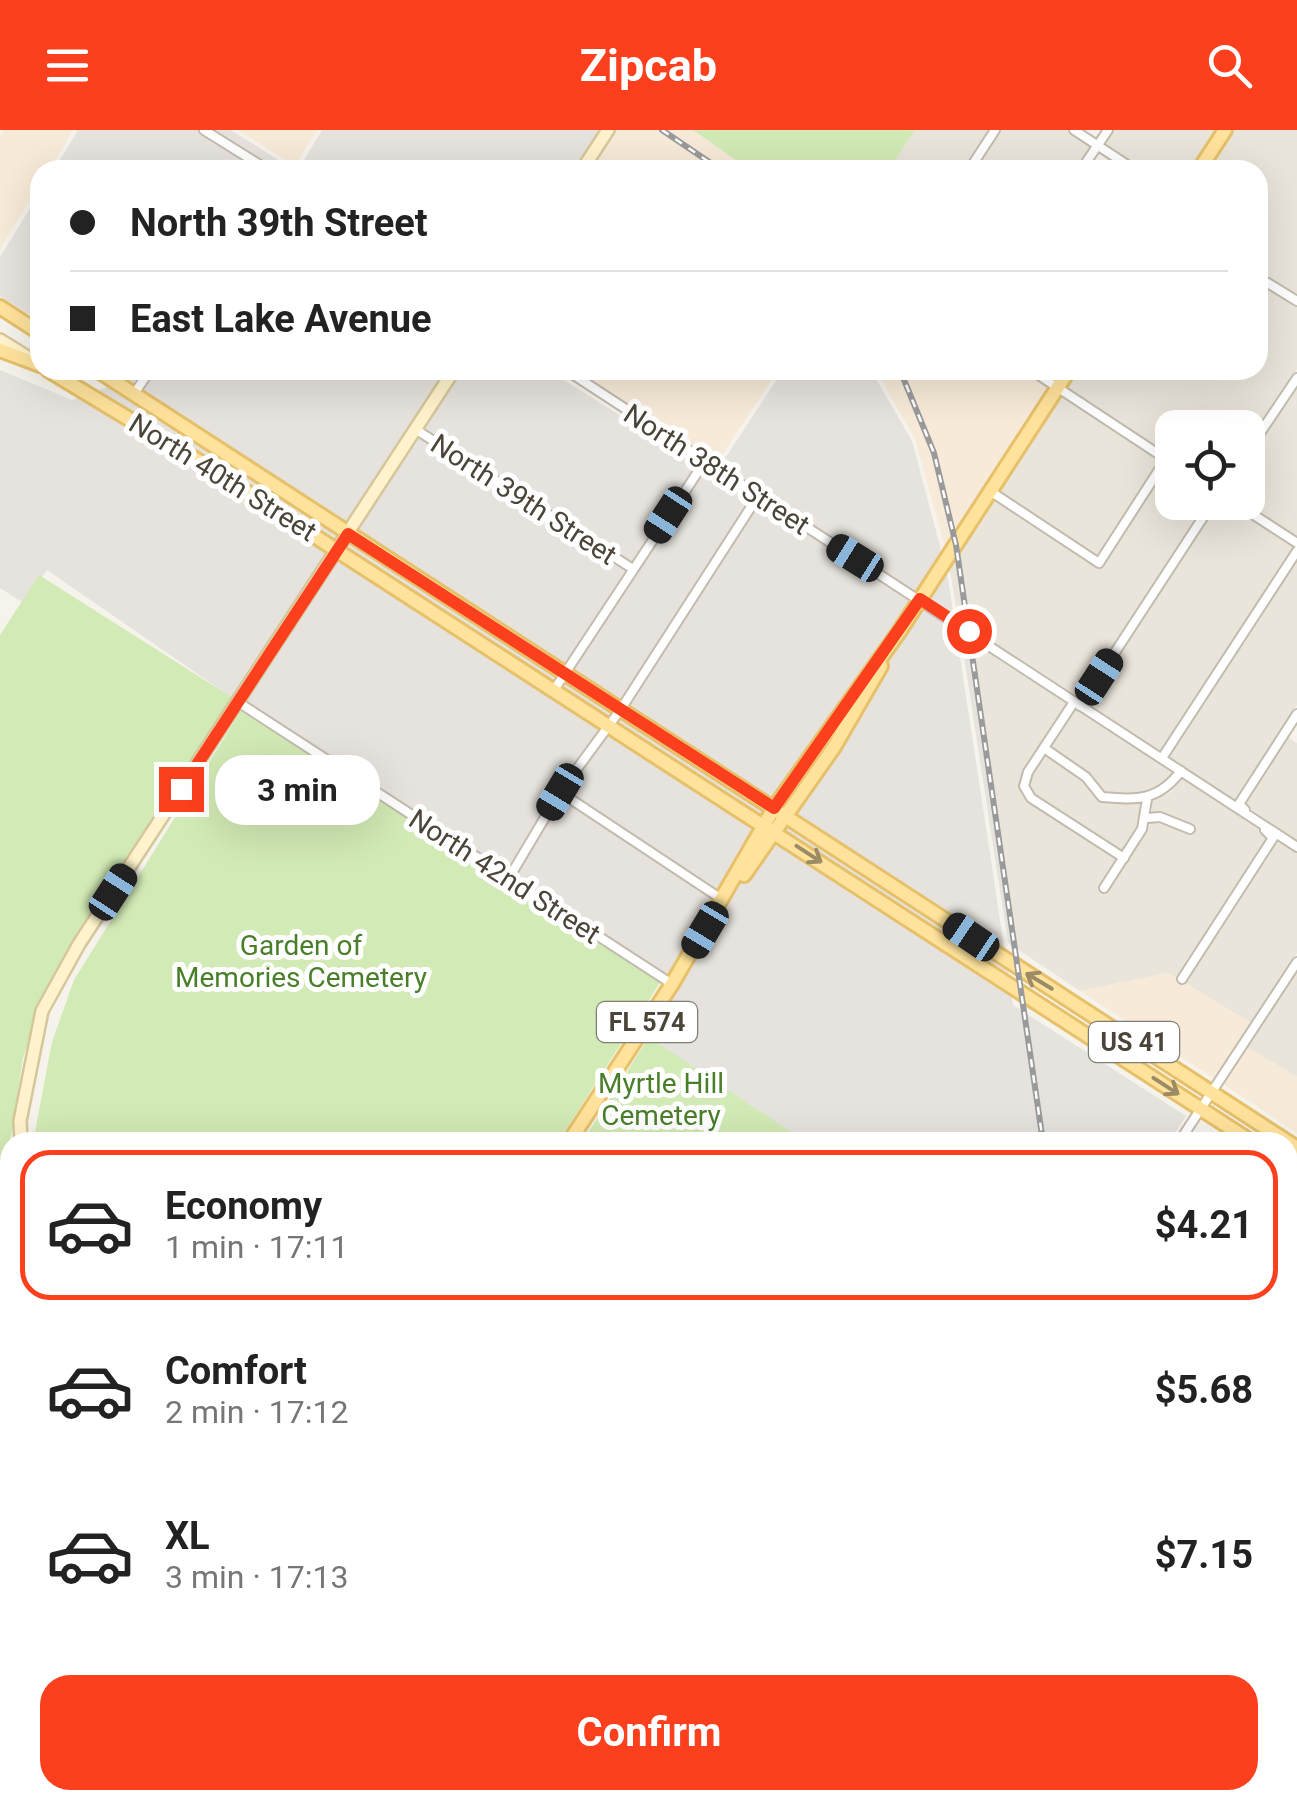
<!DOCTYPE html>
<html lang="en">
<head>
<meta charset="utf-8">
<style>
  :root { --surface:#fff; --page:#f6f6f6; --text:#222; --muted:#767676; --line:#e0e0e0; --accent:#fc3f1d }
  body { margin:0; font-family:Roboto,sans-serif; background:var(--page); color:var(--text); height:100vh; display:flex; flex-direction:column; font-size:38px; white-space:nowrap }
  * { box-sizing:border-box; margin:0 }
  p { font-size:32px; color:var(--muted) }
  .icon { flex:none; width:55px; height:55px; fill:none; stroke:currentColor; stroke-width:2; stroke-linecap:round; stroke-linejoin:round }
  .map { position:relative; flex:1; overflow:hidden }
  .drawer { position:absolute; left:0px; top:1002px; width:1298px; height:678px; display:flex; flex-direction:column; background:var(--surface); border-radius:30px 30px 0 0; box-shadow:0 10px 40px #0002 }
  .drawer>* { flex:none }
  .banner { position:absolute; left:30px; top:30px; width:1238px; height:220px; border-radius:30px; box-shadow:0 10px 40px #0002; display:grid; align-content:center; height:220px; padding:0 40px; background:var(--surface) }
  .buttons { position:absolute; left:1155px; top:280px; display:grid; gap:20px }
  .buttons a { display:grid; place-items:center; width:110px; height:110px; border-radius:20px; background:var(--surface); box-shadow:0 10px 40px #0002; font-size:50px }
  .end { position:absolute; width:45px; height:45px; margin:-22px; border:12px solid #fc3f1d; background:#fff; box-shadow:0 0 0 5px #fff }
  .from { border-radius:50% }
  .bubble { position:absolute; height:70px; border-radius:30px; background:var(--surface); box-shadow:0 10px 40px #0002; font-size:32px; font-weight:700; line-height:70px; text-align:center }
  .car { position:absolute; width:30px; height:60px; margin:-30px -15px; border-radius:12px; box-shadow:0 0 8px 2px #0007; background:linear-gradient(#222 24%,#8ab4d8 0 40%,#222 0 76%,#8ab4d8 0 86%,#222 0) }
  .banner b { display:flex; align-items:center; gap:35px; height:95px; font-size:38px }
  .banner b+b { border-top:2px solid var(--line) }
  .banner i { width:25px; height:25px; background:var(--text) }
  ul { padding:18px 0 0; list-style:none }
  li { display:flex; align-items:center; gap:30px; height:150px; margin:0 20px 15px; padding:0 20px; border:5px solid transparent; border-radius:30px }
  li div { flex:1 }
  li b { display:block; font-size:38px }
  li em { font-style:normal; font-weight:700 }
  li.selected { border-color:var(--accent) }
  li>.icon { width:90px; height:90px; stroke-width:1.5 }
  .button { display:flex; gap:20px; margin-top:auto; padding:20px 40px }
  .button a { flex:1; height:115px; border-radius:30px; background:var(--accent); color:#fff; font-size:40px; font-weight:700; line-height:115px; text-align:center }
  header { display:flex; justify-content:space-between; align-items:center; height:130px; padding:0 40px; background:var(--accent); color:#fff; font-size:45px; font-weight:700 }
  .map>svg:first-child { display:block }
  .residential { fill:#eae5da }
  .commercial { fill:#f7ead8 }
  .industrial { fill:#e6e2dd }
  .green { fill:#d2eab5 }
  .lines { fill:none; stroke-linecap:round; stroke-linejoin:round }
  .street-casing { stroke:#c2bbae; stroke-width:12 }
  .secondary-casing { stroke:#d6c79b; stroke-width:16 }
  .primary-casing { stroke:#e6c16a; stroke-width:18 }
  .street { stroke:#fff; stroke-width:8 }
  .secondary { stroke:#fff3cd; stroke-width:11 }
  .primary { stroke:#ffe39c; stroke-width:12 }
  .rail-casing { stroke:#9a9a9a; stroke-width:6 }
  .rail { stroke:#fff; stroke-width:2.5; stroke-dasharray:8; stroke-linecap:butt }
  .oneway { stroke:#9c8c66 }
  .route { stroke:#fc3f1d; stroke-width:12 }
  .labels { text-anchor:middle; stroke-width:10; stroke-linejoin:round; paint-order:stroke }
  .shield { fill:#fff; stroke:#817c74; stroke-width:2.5 }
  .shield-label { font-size:25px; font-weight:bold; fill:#4b4439 }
  .street-label { font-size:28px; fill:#4b4439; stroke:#fff }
  .park-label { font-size:28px; fill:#4a7f2a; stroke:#fff }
</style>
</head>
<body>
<header><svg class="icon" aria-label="menu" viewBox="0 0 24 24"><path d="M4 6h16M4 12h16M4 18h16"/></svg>Zipcab<svg class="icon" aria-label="search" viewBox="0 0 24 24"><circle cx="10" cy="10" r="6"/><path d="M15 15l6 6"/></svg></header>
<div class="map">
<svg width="1297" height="1679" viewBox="0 0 1297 1679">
  <rect width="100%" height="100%" fill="#f6f3ec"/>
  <g class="residential">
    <polygon points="915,0 989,0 963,40 889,40"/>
    <polygon points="1000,0 1066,0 1091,16 1075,40 975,40"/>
    <polygon points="1113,0 1219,0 1193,40 1143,40 1104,14"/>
    <polygon points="1231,0 1297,0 1297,166 1258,142 1258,40 1205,40"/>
    <polygon points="1258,152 1297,176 1297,239 1248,312 1248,298 1172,298 1172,328 1064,257 1075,240 1258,240"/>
    <polygon points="1297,257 1297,408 1242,373 1248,372 1248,330"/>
    <polygon points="1059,264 1160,330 1097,426 997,360"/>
    <polygon points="1168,335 1172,338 1172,372 1207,373 1078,570 958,489 949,434 992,368 1100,439"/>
    <polygon points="1218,373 1226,373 1294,417 1160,621 1087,575"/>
    <polygon points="1297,429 1297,575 1235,671 1168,627"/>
    <polygon points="965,504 1068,573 1024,639 1020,657 1028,671 1118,729 1098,760 1106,764 1151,693 1171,695 1193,705 1196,697 1173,686 1152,683 1152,672 1171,662 1182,647 1253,694 1267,708 1177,848 1168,843 1080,861 1014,817"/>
    <polygon points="1076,578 1174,641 1164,655 1145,665 1100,661 1089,644 1050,617"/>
    <polygon points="1288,607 1297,613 1297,712 1245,674"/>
    <polygon points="1045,624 1083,650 1100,671 1143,674 1142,687 1123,721 1034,664 1029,651"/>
    <polygon points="1277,709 1297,722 1297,823 1251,893 1185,853"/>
    <polygon points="1297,841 1297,947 1247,917"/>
    <polygon points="1288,1184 1297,1190 1297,1298 1288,1292"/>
    <polygon points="1288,1303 1297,1309 1297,1410 1288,1425"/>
    <polygon points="1297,1428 1297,1587 1288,1601 1288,1442"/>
    <polygon points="1297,1605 1297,1679 1249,1679 1255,1670 1288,1670 1288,1619"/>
    <polygon points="904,1670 989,1670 1003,1679 916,1679"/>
    <polygon points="1005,1670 1091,1670 1085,1679 1019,1679"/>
    <polygon points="1102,1670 1243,1670 1237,1679 1096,1679"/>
  </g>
  <g class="commercial">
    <polygon points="4,0 73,0 49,40 40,40 40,54 0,119 0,6"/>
    <polygon points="238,0 317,0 295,36"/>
    <polygon points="613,0 693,0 750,40 588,40"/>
    <polygon points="574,240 778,240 716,334"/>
    <polygon points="876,240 1023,240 1051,259 946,421 915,309"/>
    <polygon points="1168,843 1251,893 1215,949 1080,861"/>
    <polygon points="1247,917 1297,947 1297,1003 1223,954"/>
    <polygon points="1288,1048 1297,1054 1297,1180 1288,1174"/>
    <polygon points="10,1415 10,1670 50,1670 50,1679 0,1679 0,1428"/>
  </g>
  <g class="industrial">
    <polygon points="78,0 231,0 294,40 54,40"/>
    <polygon points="322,0 600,0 574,40 298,40"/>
    <polygon points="40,62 40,191 0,166 0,127"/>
    <polygon points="0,240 72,270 128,249 116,240 548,240 714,345 783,240 871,240 912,311 947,442 1013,875 1186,986 1169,1012 806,1012 641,902 672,855 244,576 47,440 22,472 0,458"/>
    <polygon points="960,500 965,504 1014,817 1008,813"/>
  </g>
  <g class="green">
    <polygon points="693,0 915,0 889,40 750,40"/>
    <polygon points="39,445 233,568 73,809 43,867 23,928 10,1012 10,1395 0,1389 0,505"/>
    <polygon points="244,576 663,848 558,1012 33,1012 52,912 74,850"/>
    <polygon points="649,907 806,1012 582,1012"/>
    <polygon points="60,1670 134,1670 129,1679 61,1679"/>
    <polygon points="155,1670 745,1670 739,1679 149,1679"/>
    <polygon points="765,1670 897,1670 910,1679 759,1679"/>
  </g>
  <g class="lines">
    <g class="street-casing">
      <g id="street">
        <polyline points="204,0 268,40"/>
        <polyline points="1074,0 1135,40"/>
        <polyline points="969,40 995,0"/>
        <polyline points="1081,40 1108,0"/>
        <polyline points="1258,147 1297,171"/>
        <polyline points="566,240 1297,717"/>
        <polyline points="1031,240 1172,333"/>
        <polyline points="134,264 150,240"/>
        <polyline points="415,299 633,439"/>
        <polyline points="1248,321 1297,248"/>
        <polyline points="990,361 1099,433 1166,329"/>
        <polyline points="1234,372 1297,413"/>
        <polyline points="554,560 705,331"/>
        <polyline points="238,572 672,854"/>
        <polyline points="1074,572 1028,642 1024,656 1031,668 1124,728"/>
        <polyline points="1080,576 1213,372"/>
        <path d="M1044,618L1086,647L1102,667C1138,670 1158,671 1181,641"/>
        <polyline points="1162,628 1297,421"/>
        <polyline points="560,662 723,770"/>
        <polyline points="1245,680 1239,674 1297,584"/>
        <polyline points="1147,688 1160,687 1190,699"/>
        <polyline points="509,748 560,662 621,579 758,366"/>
        <polyline points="1104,758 1142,699 1147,669"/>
        <polyline points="1182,849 1273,708 1265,700"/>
        <polyline points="1179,1012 1297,832"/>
        <polyline points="1288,1179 1297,1185"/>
        <polyline points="1288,1297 1297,1304"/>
        <polyline points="0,1408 10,1411"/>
        <polyline points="1288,1433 1297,1419"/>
        <polyline points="1288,1610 1297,1596"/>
        <polyline points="997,1670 1011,1679"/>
        <polyline points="749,1679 754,1670"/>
        <polyline points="1091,1679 1096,1670"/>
        <polyline points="1243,1679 1249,1670"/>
      </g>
    </g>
    <g class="secondary-casing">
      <g id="secondary">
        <polyline points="582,40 608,0"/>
        <polyline points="0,210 26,226"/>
        <polyline points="21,1012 20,991 42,881 79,814 454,240"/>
        <polyline points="54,1670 55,1679"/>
      </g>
    </g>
    <g class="primary-casing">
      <g id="primary">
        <polyline points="1199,40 1225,0"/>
        <polyline points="0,177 40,203"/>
        <polyline points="0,220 40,235"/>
        <polyline points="48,240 200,332 1252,1012"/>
        <polyline points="97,240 1297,1018"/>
        <polyline points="744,745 834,617 881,536"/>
        <polyline points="569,1012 672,854 774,678 899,502 1069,240"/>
        <polyline points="1288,1035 1297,1042"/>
        <polyline points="135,1679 140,1670"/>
      </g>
    </g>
    <use href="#street" class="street"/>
    <use href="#secondary" class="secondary"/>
    <use href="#primary" class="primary"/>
    <g class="rail-casing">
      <g id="rail">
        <polyline points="662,0 721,40"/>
        <polyline points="900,240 934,323 956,415 1043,1012"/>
        <polyline points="1138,1670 1139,1679"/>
      </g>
    </g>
    <use href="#rail" class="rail"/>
  </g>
  <defs><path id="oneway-shaft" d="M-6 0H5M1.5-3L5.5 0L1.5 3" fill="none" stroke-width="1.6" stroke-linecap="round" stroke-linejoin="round" transform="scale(2.5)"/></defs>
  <g class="oneway">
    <use href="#oneway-shaft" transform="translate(809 724) rotate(33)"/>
    <use href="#oneway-shaft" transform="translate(1039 851) rotate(-149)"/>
    <use href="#oneway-shaft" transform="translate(1166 956) rotate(33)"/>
  </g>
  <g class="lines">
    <polyline class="route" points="181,659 348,404 774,678 920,469 969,501"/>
  </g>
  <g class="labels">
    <g class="shield">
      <rect x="597" y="872" width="100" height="40" rx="8"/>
      <rect x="1089" y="892" width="90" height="40" rx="8"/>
    </g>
    <g class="shield-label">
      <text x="647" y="901">FL 574</text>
      <text x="1134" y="921">US 41</text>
    </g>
    <g class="street-label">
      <text transform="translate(717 339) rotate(33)" y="10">North 38th Street</text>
      <text transform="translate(223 347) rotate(32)" y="10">North 40th Street</text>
      <text transform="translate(524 369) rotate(33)" y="10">North 39th Street</text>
      <text transform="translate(505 746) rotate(33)" y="10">North 42nd Street</text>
    </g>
    <g class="park-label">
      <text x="301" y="825">Garden of<tspan x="301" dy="32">Memories Cemetery</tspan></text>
      <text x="661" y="963">Myrtle Hill<tspan x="661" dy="32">Cemetery</tspan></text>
    </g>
  </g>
</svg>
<div class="buttons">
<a><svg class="icon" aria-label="locate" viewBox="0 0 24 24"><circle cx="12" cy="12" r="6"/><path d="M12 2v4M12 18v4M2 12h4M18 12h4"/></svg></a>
</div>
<i class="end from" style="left:969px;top:501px"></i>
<i class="end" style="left:181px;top:659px"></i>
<div class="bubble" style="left:215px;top:625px;width:165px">3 min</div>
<i class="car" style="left:668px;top:385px;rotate:213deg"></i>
<i class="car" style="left:855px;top:428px;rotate:302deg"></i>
<i class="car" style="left:1099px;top:547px;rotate:33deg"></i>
<i class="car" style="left:560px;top:662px;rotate:211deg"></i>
<i class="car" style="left:113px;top:762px;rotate:33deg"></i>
<i class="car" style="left:705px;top:800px;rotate:211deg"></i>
<i class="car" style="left:971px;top:807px;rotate:304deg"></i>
<div class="banner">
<b><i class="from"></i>North 39th Street</b>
<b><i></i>East Lake Avenue</b>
</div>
<section class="drawer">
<ul>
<li class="selected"><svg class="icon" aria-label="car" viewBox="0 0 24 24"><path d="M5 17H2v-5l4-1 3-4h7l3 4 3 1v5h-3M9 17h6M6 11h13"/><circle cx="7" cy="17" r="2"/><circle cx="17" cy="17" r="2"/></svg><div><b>Economy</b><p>1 min · 17:11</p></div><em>$4.21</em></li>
<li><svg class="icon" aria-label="car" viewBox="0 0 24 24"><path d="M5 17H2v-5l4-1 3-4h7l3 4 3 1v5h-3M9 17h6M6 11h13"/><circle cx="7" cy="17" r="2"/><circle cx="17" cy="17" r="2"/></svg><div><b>Comfort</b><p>2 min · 17:12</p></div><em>$5.68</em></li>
<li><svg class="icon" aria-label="car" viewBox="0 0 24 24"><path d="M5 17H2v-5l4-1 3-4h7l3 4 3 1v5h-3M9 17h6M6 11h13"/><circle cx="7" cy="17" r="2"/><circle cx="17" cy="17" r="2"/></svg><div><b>XL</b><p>3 min · 17:13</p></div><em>$7.15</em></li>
</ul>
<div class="button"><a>Confirm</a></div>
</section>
</div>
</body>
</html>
